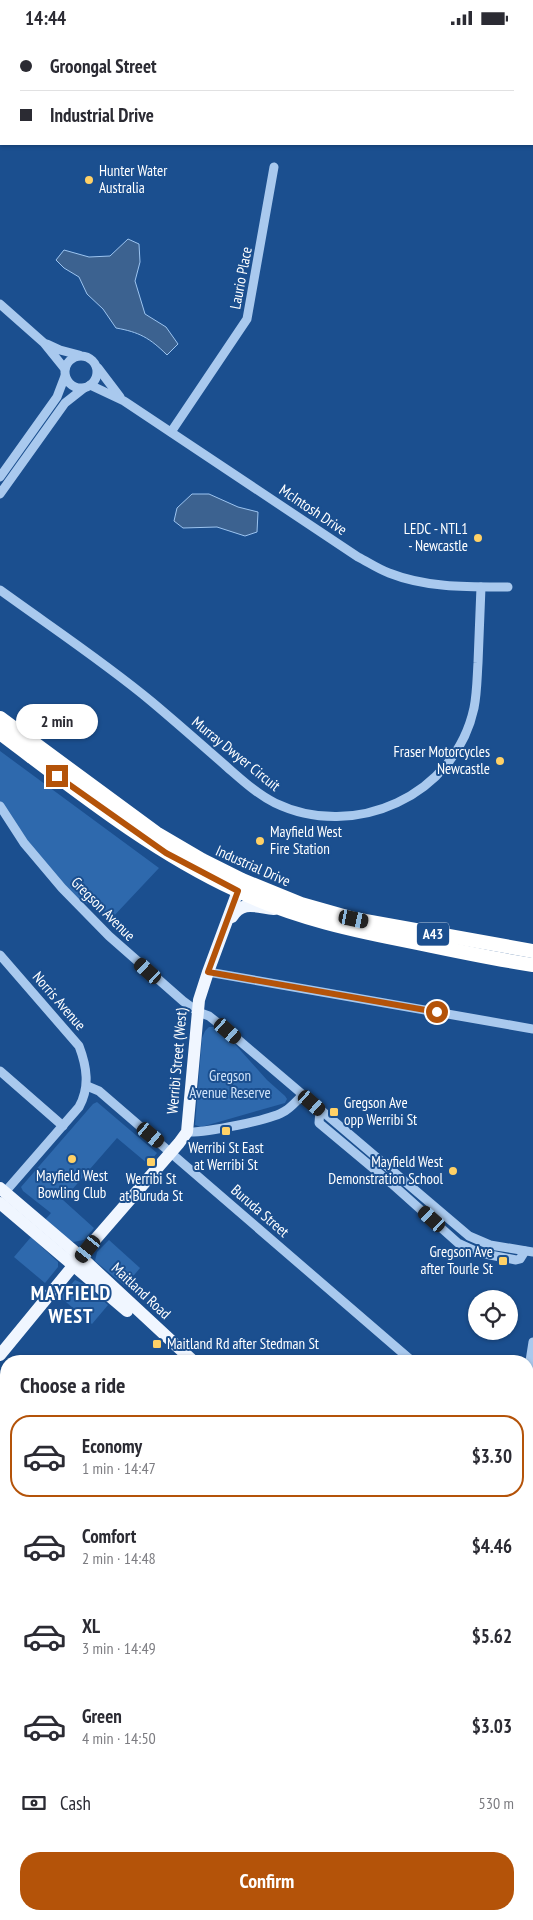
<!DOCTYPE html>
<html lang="en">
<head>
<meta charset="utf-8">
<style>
  :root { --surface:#fff; --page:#f2f2f3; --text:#2b2b33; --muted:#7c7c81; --line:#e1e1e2; --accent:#b45309 }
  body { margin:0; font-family:"PT Sans Narrow",sans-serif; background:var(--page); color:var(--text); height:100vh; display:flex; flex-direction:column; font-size:19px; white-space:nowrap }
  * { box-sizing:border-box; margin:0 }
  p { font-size:16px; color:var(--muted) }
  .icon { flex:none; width:28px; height:28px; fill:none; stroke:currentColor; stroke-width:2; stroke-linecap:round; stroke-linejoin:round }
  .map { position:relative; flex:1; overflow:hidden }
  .sheet { position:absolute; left:0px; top:1320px; width:534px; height:565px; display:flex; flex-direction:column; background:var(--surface); border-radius:20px 20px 0 0; box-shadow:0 1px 4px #0004 }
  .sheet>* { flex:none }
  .hud { position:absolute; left:0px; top:0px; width:534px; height:110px; box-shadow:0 1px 4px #0004; display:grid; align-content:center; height:110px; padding:0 20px; background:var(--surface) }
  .fabs { position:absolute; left:468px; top:1255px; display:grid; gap:10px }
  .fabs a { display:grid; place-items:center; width:50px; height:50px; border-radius:50%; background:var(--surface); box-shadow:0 1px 4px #0004; font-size:25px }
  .end { position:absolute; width:22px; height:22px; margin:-11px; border:6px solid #b45309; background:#fff; box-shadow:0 0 0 2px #fff }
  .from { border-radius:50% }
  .bubble { position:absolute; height:35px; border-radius:18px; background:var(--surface); box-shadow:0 1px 4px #0004; font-size:16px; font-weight:700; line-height:35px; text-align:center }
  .car { position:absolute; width:15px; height:30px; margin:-15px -8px; border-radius:6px; box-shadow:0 0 4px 1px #0007; background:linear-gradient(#222 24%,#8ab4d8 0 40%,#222 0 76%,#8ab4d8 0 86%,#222 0) }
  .hud b { display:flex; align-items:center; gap:18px; height:48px; font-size:19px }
  .hud b+b { border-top:1px solid var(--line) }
  .hud i { width:12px; height:12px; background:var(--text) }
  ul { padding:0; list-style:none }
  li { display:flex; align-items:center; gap:15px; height:82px; margin:0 10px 8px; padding:0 10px; border:2px solid transparent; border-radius:20px }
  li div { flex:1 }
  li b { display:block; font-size:19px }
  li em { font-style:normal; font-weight:700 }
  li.on { border-color:var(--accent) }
  li>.icon { width:45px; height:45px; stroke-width:1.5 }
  h2 { padding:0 20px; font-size:22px; line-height:60px }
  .pay { display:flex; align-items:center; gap:12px; height:55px; padding:0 20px; font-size:19px }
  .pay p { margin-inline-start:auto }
  .button { display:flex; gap:10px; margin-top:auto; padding:10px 20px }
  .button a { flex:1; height:58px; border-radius:20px; background:var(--accent); color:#fff; font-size:20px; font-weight:700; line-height:58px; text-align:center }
  .status { display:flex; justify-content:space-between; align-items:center; height:35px; padding:0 25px; background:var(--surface); direction:ltr }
  .status svg { height:14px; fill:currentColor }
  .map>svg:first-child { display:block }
  .green { fill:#2e69ad }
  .water { fill:#3c6290; stroke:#9cc4f0 }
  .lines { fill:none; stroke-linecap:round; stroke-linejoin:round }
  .stream { stroke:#9cc4f0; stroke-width:2 }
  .minor { stroke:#a9c9ee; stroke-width:9 }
  .major { stroke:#f0f6ff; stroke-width:12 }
  .highway { stroke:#fff; stroke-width:14 }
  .route { stroke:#b45309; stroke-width:6 }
  .poi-dot { fill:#ffd166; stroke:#1b4f8f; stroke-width:2 }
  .labels { text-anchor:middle; stroke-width:4; stroke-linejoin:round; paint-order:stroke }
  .shield { fill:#1b4f8f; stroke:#bbcadd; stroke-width:1 }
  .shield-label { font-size:14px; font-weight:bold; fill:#fff }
  .poi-label { font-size:15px; fill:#fff; stroke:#1b4f8f; text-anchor:start }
  .street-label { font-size:15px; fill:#fff; stroke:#1b4f8f }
  .park-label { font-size:15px; fill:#cfe3fa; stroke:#1b4f8f }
  .district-label { font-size:20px; font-weight:bold; letter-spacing:1px; fill:#fff; stroke:#1b4f8f }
</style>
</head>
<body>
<div class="status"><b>14:44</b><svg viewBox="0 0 49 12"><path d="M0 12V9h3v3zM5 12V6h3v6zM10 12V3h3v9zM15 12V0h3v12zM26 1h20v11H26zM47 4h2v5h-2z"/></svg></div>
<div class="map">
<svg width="533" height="1885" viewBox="0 0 533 1885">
  <rect width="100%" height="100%" fill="#1b4f8f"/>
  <g class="green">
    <polygon points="0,716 159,833 111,884 92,864 87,869 61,851 0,778"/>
    <polygon points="209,992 216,992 224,997 267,1045 285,1061 287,1064 285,1068 201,1092 195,1090 202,1003 205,996"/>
    <polygon points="97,1067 157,1118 148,1129 117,1103 63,1165 94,1193 84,1205 73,1207 43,1187 51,1178 23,1156 21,1152 93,1069"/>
    <polygon points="31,1202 58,1227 58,1232 45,1248 14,1222"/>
    <polygon points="109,1205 140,1233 125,1251 95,1226 97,1217"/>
    <polygon points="75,1245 84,1249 108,1270 92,1289 60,1262"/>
  </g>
  <g class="water">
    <polygon points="244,0 533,0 533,82 532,1"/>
    <path d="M128,204L139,209L140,227L135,246L145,279L166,292L178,309L167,320C150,303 139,297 116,293L103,274L87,259L79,242L64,233L56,225L64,215L89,222L110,221Z"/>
    <polygon points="192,459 209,459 238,472 258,477 257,497 245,501 217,492 183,493 174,486 177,473"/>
  </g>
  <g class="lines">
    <g class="stream">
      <polyline points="423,1879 425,1885"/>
      <polyline points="426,1885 429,1879"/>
    </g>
    <g class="minor">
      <polyline points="0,6 1,6"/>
      <polyline points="0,269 44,308 65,334"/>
      <polyline points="47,309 60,315 79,320"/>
      <circle cx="81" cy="337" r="16"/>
      <polyline points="98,333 120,362"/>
      <path d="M90,350L124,366L358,522C368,527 378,534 389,538C427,553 468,552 508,552"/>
      <polyline points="171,397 247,284 274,132"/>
      <polyline points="0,442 57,362 65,341"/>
      <polyline points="0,459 65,368 84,353"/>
      <path d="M0,555C51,592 104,627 152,667C177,688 202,710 227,732C242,745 257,759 275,768C354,806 455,761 474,673C477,658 477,643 478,628C479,603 480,577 481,552"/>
      <polyline points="0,771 24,808 62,853 109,901 183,966 198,977 209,981 228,996 469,1201 490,1210 533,1217"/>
      <path d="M0,920L79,1011C87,1032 90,1052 79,1072L5,1157"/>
      <polyline points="208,937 533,994"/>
      <polyline points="0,1036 63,1091"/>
      <polyline points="87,1051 99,1056 412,1326"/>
      <polyline points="320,1075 319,1088 392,1149 458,1208 480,1218 516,1225 520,1224 525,1216"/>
      <path d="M187,1097C204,1098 272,1085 285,1076C292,1072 297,1065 303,1060"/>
      <polyline points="528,1339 533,1307"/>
      <polyline points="528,1400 533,1401"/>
      <polyline points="528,1485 533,1486"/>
      <polyline points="528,1565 533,1566"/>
      <polyline points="528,1691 533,1684"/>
      <polyline points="528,1797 533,1801"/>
      <polyline points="528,1871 533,1871"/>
      <polyline points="179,1879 186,1885"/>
      <polyline points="336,1879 344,1885"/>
      <polyline points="137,1885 142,1879"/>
    </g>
    <g class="major">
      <path d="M232,882C242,865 256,872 274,874"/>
      <polyline points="0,1153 81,1222 193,1326"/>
      <polyline points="0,1168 127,1276"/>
      <polyline points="0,1320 87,1214 179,1108 187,1097 199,965 208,937 241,848"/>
      <polyline points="528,1630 533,1635"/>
    </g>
    <g class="highway">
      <polyline points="0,683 156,798 202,825 242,845 301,869 354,884 533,916"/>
      <path d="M0,698C76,755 150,815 236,855C294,883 355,896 418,908C456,916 494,924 533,930"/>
    </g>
  </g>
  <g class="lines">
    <polyline class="route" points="57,741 166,818 238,856 208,937 437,977"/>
  </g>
  <g class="poi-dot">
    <circle cx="89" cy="145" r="5"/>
    <circle cx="478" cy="503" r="5"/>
    <circle cx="500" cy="726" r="5"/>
    <circle cx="260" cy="806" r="5"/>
    <rect x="329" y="1072" width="10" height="10" rx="2.5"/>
    <rect x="221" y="1091" width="10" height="10" rx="2.5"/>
    <circle cx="72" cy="1124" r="5"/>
    <rect x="146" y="1122" width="10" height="10" rx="2.5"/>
    <circle cx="453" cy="1136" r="5"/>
    <rect x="498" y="1221" width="10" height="10" rx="2.5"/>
    <rect x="152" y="1304" width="10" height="10" rx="2.5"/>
  </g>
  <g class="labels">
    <rect class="shield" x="417" y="887.5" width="32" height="23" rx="4"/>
    <g class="shield-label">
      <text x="433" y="904">A43</text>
    </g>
    <g class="poi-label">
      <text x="99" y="141">Hunter Water<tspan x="99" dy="17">Australia</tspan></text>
      <text x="468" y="499" text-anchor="end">LEDC - NTL1<tspan x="468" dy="17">- Newcastle</tspan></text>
      <text x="490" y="722" text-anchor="end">Fraser Motorcycles<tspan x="490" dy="17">Newcastle</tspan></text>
      <text x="270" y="802">Mayfield West<tspan x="270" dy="17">Fire Station</tspan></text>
      <text x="344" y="1073">Gregson Ave<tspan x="344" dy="17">opp Werribi St</tspan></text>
      <text x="226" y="1118" text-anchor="middle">Werribi St East<tspan x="226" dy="17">at Werribi St</tspan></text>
      <text x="443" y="1132" text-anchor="end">Mayfield West<tspan x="443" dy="17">Demonstration School</tspan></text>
      <text x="72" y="1146" text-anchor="middle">Mayfield West<tspan x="72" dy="17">Bowling Club</tspan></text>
      <text x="151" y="1149" text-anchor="middle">Werribi St<tspan x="151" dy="17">at Buruda St</tspan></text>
      <text x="493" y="1222" text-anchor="end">Gregson Ave<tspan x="493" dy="17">after Tourle St</tspan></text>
      <text x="167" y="1314">Maitland Rd after Stedman St</text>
    </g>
    <g class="street-label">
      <text transform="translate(241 243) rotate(-79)" y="5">Laurio Place</text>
      <text transform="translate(313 475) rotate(34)" y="5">McIntosh Drive</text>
      <text transform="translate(236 719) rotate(39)" y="5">Murray Dwyer Circuit</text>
      <text transform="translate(253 831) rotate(24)" y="5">Industrial Drive</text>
      <text transform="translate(103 874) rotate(45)" y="5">Gregson Avenue</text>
      <text transform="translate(59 966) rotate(49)" y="5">Norris Avenue</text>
      <text transform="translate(177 1026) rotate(-85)" y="5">Werribi Street (West)</text>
      <text transform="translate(260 1176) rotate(41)" y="5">Buruda Street</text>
      <text transform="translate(141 1256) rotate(43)" y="5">Maitland Road</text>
    </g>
    <g class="park-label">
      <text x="230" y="1046">Gregson<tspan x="230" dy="17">Avenue Reserve</tspan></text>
    </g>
    <g class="district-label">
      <text x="71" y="1265">MAYFIELD<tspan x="71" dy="23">WEST</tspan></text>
    </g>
  </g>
</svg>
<div class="fabs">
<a><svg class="icon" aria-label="locate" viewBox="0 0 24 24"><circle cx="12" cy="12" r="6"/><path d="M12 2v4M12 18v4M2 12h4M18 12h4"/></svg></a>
</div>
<i class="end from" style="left:437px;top:977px"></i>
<i class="end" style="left:57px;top:741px"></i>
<div class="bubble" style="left:16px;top:669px;width:82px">2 min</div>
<i class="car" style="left:354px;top:884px;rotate:102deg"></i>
<i class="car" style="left:148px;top:936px;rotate:312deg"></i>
<i class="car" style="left:228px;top:996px;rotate:131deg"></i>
<i class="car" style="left:312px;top:1068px;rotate:131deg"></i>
<i class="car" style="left:151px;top:1100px;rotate:130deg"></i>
<i class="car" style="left:432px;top:1184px;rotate:312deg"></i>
<i class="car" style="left:88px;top:1214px;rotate:219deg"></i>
<div class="hud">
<b><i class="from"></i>Groongal Street</b>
<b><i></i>Industrial Drive</b>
</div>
<section class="sheet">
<h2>Choose a ride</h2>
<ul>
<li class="on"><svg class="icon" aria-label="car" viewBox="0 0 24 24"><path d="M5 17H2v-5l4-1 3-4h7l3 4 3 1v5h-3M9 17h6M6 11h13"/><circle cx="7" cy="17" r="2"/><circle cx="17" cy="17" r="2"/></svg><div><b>Economy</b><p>1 min · 14:47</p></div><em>$3.30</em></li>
<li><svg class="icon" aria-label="car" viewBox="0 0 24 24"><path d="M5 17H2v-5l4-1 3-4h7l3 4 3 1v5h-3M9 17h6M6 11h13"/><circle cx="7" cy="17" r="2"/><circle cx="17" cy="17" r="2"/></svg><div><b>Comfort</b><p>2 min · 14:48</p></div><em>$4.46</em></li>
<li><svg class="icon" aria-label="car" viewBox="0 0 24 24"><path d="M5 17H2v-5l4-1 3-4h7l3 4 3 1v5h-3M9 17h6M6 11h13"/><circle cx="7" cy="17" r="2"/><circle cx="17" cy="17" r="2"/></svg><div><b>XL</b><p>3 min · 14:49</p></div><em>$5.62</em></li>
<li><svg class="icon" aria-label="car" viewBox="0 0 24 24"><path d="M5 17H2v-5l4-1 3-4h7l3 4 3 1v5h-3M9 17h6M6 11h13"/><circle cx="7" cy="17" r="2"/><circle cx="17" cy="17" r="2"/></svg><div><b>Green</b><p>4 min · 14:50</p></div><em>$3.03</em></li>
</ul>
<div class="pay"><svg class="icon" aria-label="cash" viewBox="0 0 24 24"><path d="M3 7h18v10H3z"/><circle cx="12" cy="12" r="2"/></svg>Cash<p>530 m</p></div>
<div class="button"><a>Confirm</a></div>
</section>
</div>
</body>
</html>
